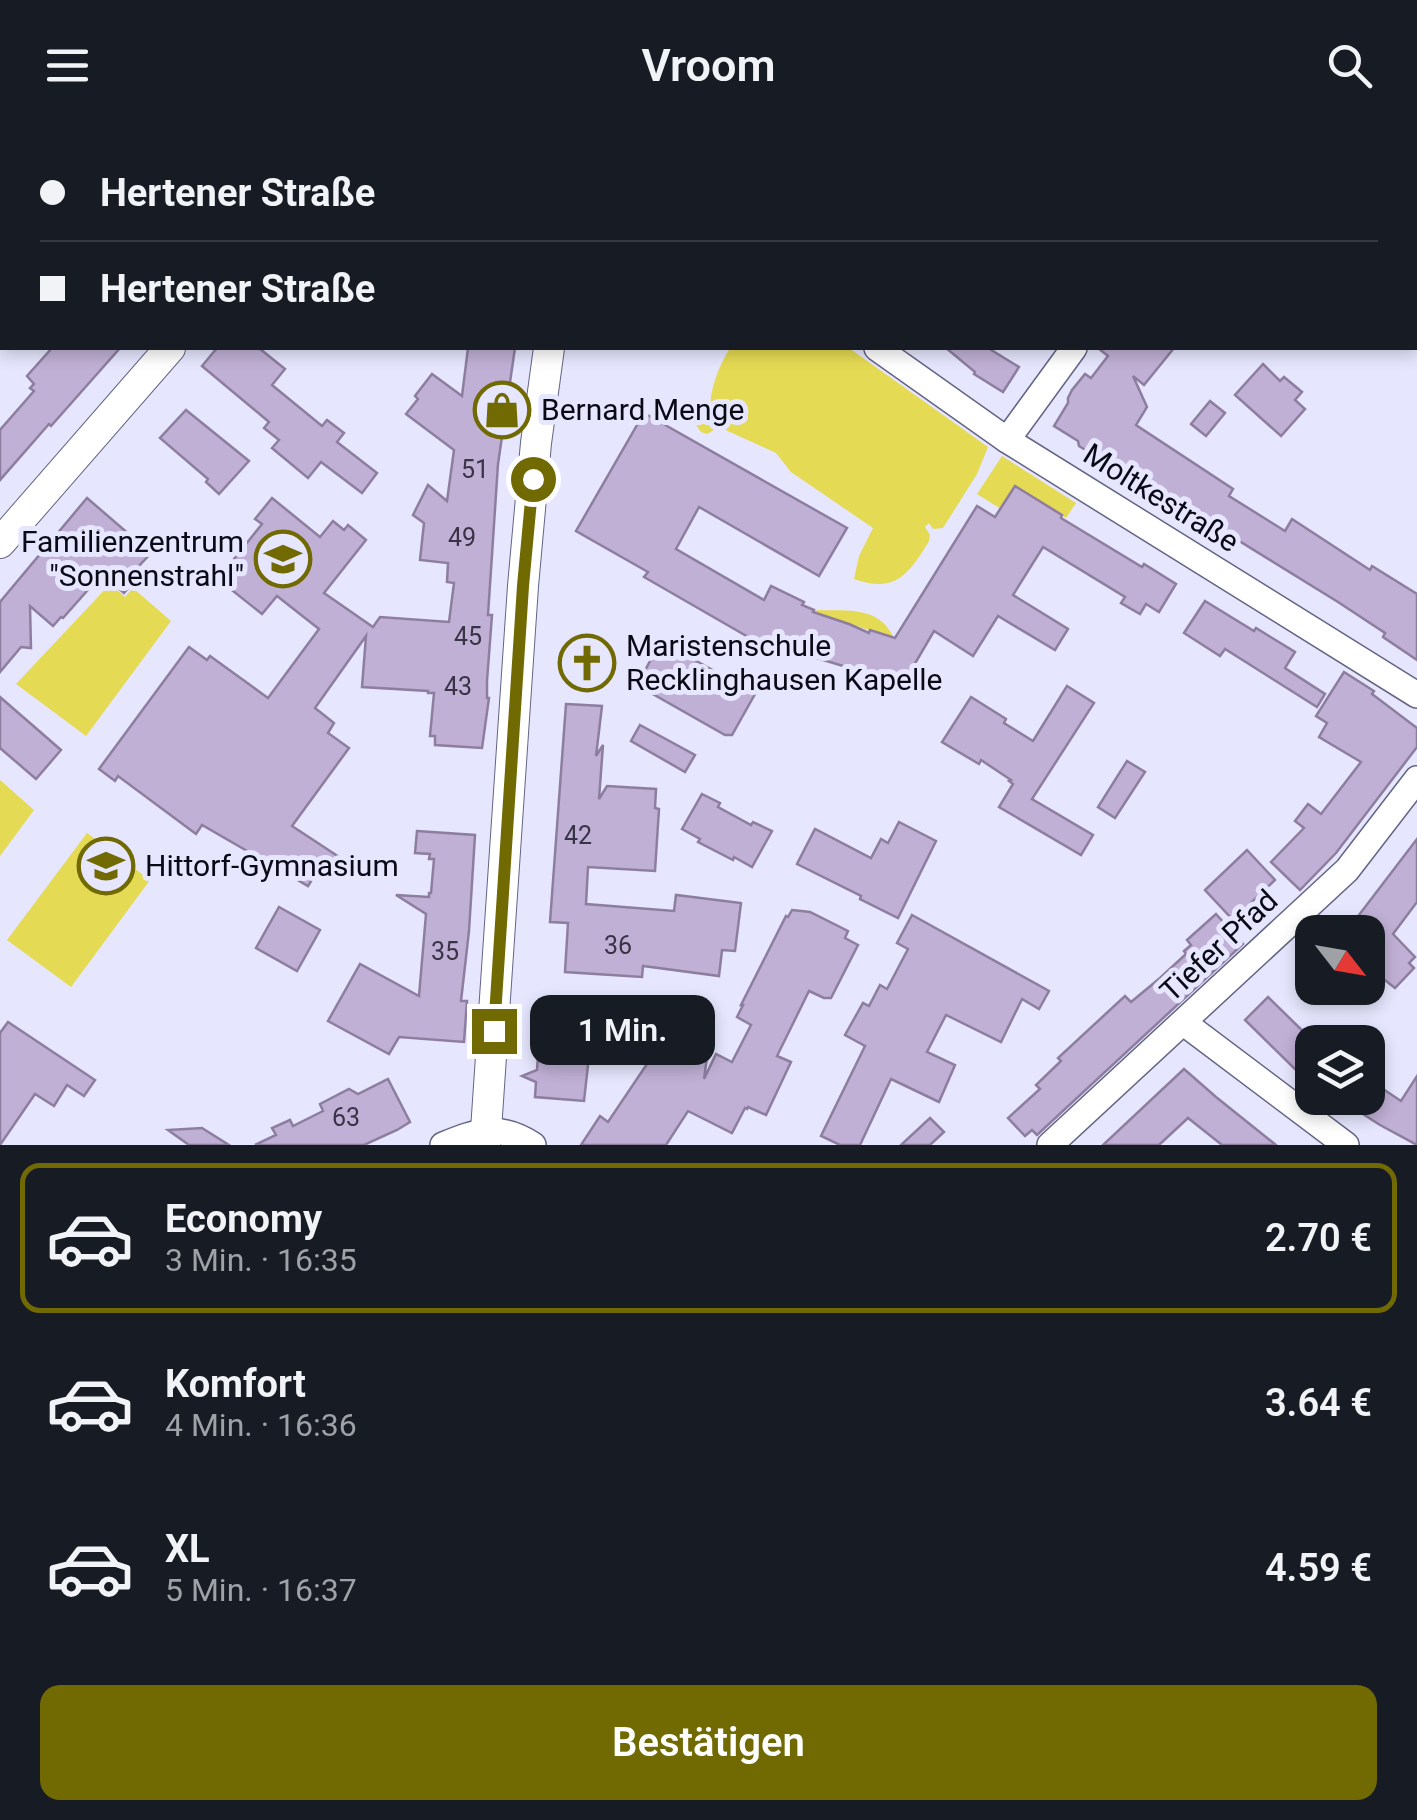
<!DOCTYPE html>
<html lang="de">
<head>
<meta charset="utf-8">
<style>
  :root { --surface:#171b24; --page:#242831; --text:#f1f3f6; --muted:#9ea1a6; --line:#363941; --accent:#716902 }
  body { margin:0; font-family:Roboto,sans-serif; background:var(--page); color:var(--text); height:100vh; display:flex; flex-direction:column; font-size:38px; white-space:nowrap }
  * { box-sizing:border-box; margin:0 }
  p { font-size:32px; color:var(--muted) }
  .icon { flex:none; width:55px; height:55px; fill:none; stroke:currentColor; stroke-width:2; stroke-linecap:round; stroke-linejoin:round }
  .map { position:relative; height:1015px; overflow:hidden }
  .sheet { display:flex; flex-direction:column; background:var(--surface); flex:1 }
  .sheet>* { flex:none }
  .top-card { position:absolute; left:0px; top:0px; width:1418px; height:220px; box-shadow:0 5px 15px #0003; display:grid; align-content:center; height:220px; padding:0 40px; background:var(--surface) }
  .needle { width:65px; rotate:121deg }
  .fabs { position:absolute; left:1295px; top:785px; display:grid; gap:20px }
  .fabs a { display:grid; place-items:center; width:90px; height:90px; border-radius:20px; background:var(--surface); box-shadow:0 5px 15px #0003; font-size:50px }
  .end { position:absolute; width:45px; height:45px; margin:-22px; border:12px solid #716902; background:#fff; box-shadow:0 0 0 5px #fff }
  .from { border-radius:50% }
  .bubble { position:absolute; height:70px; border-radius:20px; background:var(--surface); box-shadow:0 5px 15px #0003; font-size:32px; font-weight:600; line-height:70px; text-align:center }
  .top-card b { display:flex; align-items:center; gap:35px; height:95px; font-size:38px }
  .top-card b+b { border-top:2px solid var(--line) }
  .top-card i { width:25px; height:25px; background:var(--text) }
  ul { padding:18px 0 0; list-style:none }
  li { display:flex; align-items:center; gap:30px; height:150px; margin:0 20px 15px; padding:0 20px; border:5px solid transparent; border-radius:20px }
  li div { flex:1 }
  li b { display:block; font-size:38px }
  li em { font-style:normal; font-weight:600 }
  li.selected { border-color:var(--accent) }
  li>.icon { width:90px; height:90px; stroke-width:1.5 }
  .button { display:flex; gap:20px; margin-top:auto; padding:20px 40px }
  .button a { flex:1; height:115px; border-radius:20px; background:var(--accent); color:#fff; font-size:40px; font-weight:600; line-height:115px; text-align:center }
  header { display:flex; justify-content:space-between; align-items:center; height:130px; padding:0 40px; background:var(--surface); font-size:45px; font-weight:600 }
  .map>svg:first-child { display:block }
  .green { fill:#e5da53 }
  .building { fill:#c0b0d5; stroke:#8d7ea0; stroke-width:2.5 }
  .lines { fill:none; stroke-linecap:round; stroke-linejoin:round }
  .minor-casing { stroke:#646486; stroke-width:28 }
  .major-casing { stroke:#646486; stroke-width:32 }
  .minor { stroke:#fff; stroke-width:25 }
  .major { stroke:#fff; stroke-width:30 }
  .route { stroke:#716902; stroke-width:12 }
  .labels { text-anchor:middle; stroke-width:10; stroke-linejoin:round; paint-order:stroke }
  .number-label { font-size:25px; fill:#383446 }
  .poi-label { font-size:30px; fill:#0a0a16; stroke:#e6e6fe; text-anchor:start }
  .street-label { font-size:30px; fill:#0a0a16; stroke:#e6e6fe }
</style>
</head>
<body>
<header><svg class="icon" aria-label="menu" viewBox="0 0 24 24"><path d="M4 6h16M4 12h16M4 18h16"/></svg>Vroom<svg class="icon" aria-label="search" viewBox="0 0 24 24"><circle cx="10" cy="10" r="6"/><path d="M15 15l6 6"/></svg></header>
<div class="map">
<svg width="1417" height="1015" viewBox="0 0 1417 1015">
  <rect width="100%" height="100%" fill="#e6e6fe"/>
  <g class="green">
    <path d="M730,218H849L988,317L977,344L943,398L933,399L929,393L925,397L930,405L929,411C909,444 895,464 854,449L859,426L873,398L791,342L776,323L719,297L707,304L701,302L694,292H710C708,264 716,241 730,218Z"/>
    <polygon points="1002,326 1076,373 1066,388 1015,356 1001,379 977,364"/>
    <polygon points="110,454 125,467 133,458 171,491 86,606 16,554"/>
    <path d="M818,480C849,481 879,476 894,508L813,482Z"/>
    <polygon points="0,650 34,680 0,726"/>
    <polygon points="87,703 150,750 71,857 7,810"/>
  </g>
  <g class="building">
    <polygon points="52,218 120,218 51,296 49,294 0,350 0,300 34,261 30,258 34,254 27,246"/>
    <polygon points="217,218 259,218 285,239 272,255 322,296 327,290 344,303 337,312 377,343 362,363 321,332 308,348 272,318 279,310 264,298 269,292 202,236"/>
    <polygon points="468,218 515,218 498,334 488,485 492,485 487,551 487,568 489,568 482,618 435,615 435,606 430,606 434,563 428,563 428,561 362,557 366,506 315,578 334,593 328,603 349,618 292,696 339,727 331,744 320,737 308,756 202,695 196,704 118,646 115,651 99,639 189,517 207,530 210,526 268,568 319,499 277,466 262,484 218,449 262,394 255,389 272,368 320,407 333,391 344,400 348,395 366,410 324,463 373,497 380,487 449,492 454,453 447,452 448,433 420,430 424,393 413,385 428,355 447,371 454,320 406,284 418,269 415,266 432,244 462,266"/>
    <polygon points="946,218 988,218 1019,237 1003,262 974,244 975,242"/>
    <polygon points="1098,218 1174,218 1144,255 1133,246 1147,277 1136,295 1233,359 1229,366 1285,401 1292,389 1370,440 1372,436 1417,464 1417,530 1383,507 1385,503 1338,472 1113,333 1109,334 1092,324 1079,316 1078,311 1054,296 1068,273 1068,268 1072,260 1085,244 1091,248 1108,226"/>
    <polygon points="1263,234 1280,251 1284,247 1302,262 1295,270 1305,279 1281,306 1235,265"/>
    <polygon points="1210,271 1225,283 1206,306 1191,294"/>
    <polygon points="186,280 249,331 219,364 206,352 208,349 160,308"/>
    <polygon points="644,283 847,398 819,446 699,377 676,419 764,470 771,456 804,472 802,475 814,480 813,482 849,494 869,503 870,500 895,508 977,376 995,387 1015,356 1062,385 1061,388 1142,437 1144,434 1176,454 1159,482 1146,474 1140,484 1121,473 1125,467 1043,417 1013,465 1068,499 1055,520 998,486 973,526 934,501 903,554 780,517 776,523 644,447 648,442 576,401"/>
    <polygon points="87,368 151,423 139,436 147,443 133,458 130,456 124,463 102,444 63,488 61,487 53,496 30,476 31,518 21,517 0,542 0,472"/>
    <polygon points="1205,471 1254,501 1256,498 1295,522 1285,538 1325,564 1317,577 1225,519 1220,526 1184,503"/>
    <polygon points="661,511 755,564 732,605 725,605 637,555"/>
    <polygon points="590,512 607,523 605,544 587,552 568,542 570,519"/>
    <polygon points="1344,542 1374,561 1372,564 1417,598 1417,617 1336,723 1300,760 1271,732 1304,698 1295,691 1308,674 1321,684 1361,632 1319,607 1327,593 1316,586"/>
    <polygon points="1067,556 1094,573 1032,669 1093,705 1081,725 999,677 1013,654 1009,651 1011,650 981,630 979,634 942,612 971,567 1006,589 1004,593 1033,611"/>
    <polygon points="0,567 61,620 36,649 0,618"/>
    <polygon points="566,574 602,576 596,626 603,615 599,669 607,656 656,659 655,678 659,679 655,741 588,737 586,774 674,781 676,765 741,773 735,821 722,820 719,846 643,836 642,847 565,842 568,793 550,792"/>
    <polygon points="640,595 695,625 685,642 631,611"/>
    <polygon points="1127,631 1145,642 1115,688 1098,677"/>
    <polygon points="702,664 720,673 718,677 751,695 753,692 772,701 752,737 734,727 733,730 698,712 700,709 682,699"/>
    <polygon points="899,692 936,711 898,788 860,769 861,766 797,734 815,699 871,728 881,709 888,713"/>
    <polygon points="417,701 475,705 469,801 461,871 467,871 464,912 399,907 389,924 328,891 360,834 419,866 426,784 396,765 429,767 429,763 431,763 434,729 429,729 430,724 415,723"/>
    <polygon points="1417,709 1417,772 1393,804 1415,827 1409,833 1414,838 1395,858 1368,837 1368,802 1346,802"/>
    <polygon points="1247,720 1275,750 1233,790 1205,760"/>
    <polygon points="279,777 320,800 297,841 256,818"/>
    <polygon points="792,780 810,782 848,801 845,808 858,815 831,868 824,868 809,861 777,926 791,932 766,985 748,977 747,979 745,978 732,1003 688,981 666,1015 581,1015 600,986 608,992 649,931 589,926 584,971 535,967 536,952 522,946 537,940 539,911 543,907 545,877 587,880 586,890 661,896 708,920 704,949 716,924 732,932 751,895 737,887 743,875 741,875 786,786 788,787"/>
    <polygon points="1216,784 1243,814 1037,1005 1032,1000 1025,1006 1008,988 1040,959 1036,955 1061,931 1058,928 1125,866 1131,872 1160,848 1186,824 1184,821 1191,815 1187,810"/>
    <polygon points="912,785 1049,861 1039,879 1022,869 1001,912 946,885 927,922 955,935 939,972 891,949 860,1015 840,1015 821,1006 865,916 845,905 863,873 869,876 880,855 887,859 908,819 897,813"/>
    <polygon points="1268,867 1314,912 1312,912 1312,950 1303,943 1302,946 1245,890"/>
    <polygon points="8,892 95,950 84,966 67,955 54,976 35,964 0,1015 0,903"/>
    <polygon points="1184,939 1216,967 1276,1015 1222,1015 1188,988 1159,1015 1103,1015"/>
    <polygon points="1417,946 1417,1015 1380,995 1338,968 1368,968 1368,949 1401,971"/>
    <polygon points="388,949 410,992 397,1000 364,1015 255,1015 276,1005 272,998 290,990 293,996 323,981 320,974 349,959 358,964"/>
    <polygon points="930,988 944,1002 930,1015 901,1015"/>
    <polygon points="202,998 229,1015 189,1015 168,1000"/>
  </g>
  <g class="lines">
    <g class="minor-casing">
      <g id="minor">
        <polyline points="1230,2 1232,0"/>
        <polyline points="877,218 1007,310 1417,565"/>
        <polyline points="1007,310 1074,218"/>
        <polyline points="1184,893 1346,1015"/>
        <path d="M443,1015C478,1001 499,993 533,1015"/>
        <polyline points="1050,1015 1347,740 1417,649"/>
      </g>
    </g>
    <g class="major-casing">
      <g id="major">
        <polyline points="352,2 354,0"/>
        <polyline points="586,2 587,0"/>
        <polyline points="0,413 170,218"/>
        <polyline points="485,1015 523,456 536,313 549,218"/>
      </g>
    </g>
    <use href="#minor" class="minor"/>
    <use href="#major" class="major"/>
  </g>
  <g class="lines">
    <polyline class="route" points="494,901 523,456 533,349"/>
  </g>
  <defs>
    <g id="shop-ring" transform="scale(2.875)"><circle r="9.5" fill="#e6e6fe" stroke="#716902" stroke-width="1.5"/><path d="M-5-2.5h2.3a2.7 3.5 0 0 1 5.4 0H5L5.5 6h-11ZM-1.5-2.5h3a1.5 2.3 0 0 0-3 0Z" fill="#716902"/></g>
    <g id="school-ring" transform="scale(2.875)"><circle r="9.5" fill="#e6e6fe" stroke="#716902" stroke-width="1.5"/><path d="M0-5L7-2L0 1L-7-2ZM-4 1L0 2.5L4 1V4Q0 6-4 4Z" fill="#716902"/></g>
    <g id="church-ring" transform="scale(2.875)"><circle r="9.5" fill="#e6e6fe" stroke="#716902" stroke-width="1.5"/><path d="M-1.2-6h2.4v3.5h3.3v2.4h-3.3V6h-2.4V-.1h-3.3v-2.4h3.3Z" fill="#716902"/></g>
  </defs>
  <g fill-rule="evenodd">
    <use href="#shop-ring" x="502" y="280"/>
    <use href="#school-ring" x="283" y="429"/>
    <use href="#church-ring" x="587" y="533"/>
    <use href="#school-ring" x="106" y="736"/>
  </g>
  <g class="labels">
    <g class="number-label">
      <text x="475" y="348">51</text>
      <text x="462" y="416">49</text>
      <text x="468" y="515">45</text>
      <text x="458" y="565">43</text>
      <text x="578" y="714">42</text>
      <text x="618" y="824">36</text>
      <text x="445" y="830">35</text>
      <text x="346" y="996">63</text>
    </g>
    <g class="poi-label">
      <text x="541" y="290">Bernard Menge</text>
      <text x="244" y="422" text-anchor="end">Familienzentrum<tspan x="244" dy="34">"Sonnenstrahl"</tspan></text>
      <text x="626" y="526">Maristenschule<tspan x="626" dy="34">Recklinghausen Kapelle</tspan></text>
      <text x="145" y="746">Hittorf-Gymnasium</text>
    </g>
    <g class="street-label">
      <text transform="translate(1161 368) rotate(32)" y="10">Moltkestraße</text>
      <text transform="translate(1219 816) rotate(-43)" y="10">Tiefer Pfad</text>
    </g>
  </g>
</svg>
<div class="fabs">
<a><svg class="needle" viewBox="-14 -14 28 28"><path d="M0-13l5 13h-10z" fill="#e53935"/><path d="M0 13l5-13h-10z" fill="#9ea1a6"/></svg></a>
<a><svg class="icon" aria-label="layers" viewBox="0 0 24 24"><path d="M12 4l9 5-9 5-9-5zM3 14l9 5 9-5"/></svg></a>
</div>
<i class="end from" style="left:533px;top:349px"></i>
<i class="end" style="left:494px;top:901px"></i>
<div class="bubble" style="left:530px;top:865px;width:185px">1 Min.</div>
<div class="top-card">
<b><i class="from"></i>Hertener Straße</b>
<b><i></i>Hertener Straße</b>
</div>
</div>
<section class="sheet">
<ul>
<li class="selected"><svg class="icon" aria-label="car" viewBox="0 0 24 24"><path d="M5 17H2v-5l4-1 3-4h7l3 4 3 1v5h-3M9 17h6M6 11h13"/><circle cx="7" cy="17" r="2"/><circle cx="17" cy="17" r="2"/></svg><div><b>Economy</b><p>3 Min. · 16:35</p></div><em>2.70 €</em></li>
<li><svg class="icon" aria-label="car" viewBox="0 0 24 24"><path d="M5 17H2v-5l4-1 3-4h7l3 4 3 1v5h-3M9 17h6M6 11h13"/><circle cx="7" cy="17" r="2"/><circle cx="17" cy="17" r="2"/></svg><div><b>Komfort</b><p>4 Min. · 16:36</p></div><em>3.64 €</em></li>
<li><svg class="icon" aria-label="car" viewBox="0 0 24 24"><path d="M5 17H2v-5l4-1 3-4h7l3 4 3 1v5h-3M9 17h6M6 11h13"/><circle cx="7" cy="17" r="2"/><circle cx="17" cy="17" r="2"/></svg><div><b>XL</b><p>5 Min. · 16:37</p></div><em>4.59 €</em></li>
</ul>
<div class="button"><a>Bestätigen</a></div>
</section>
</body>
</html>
